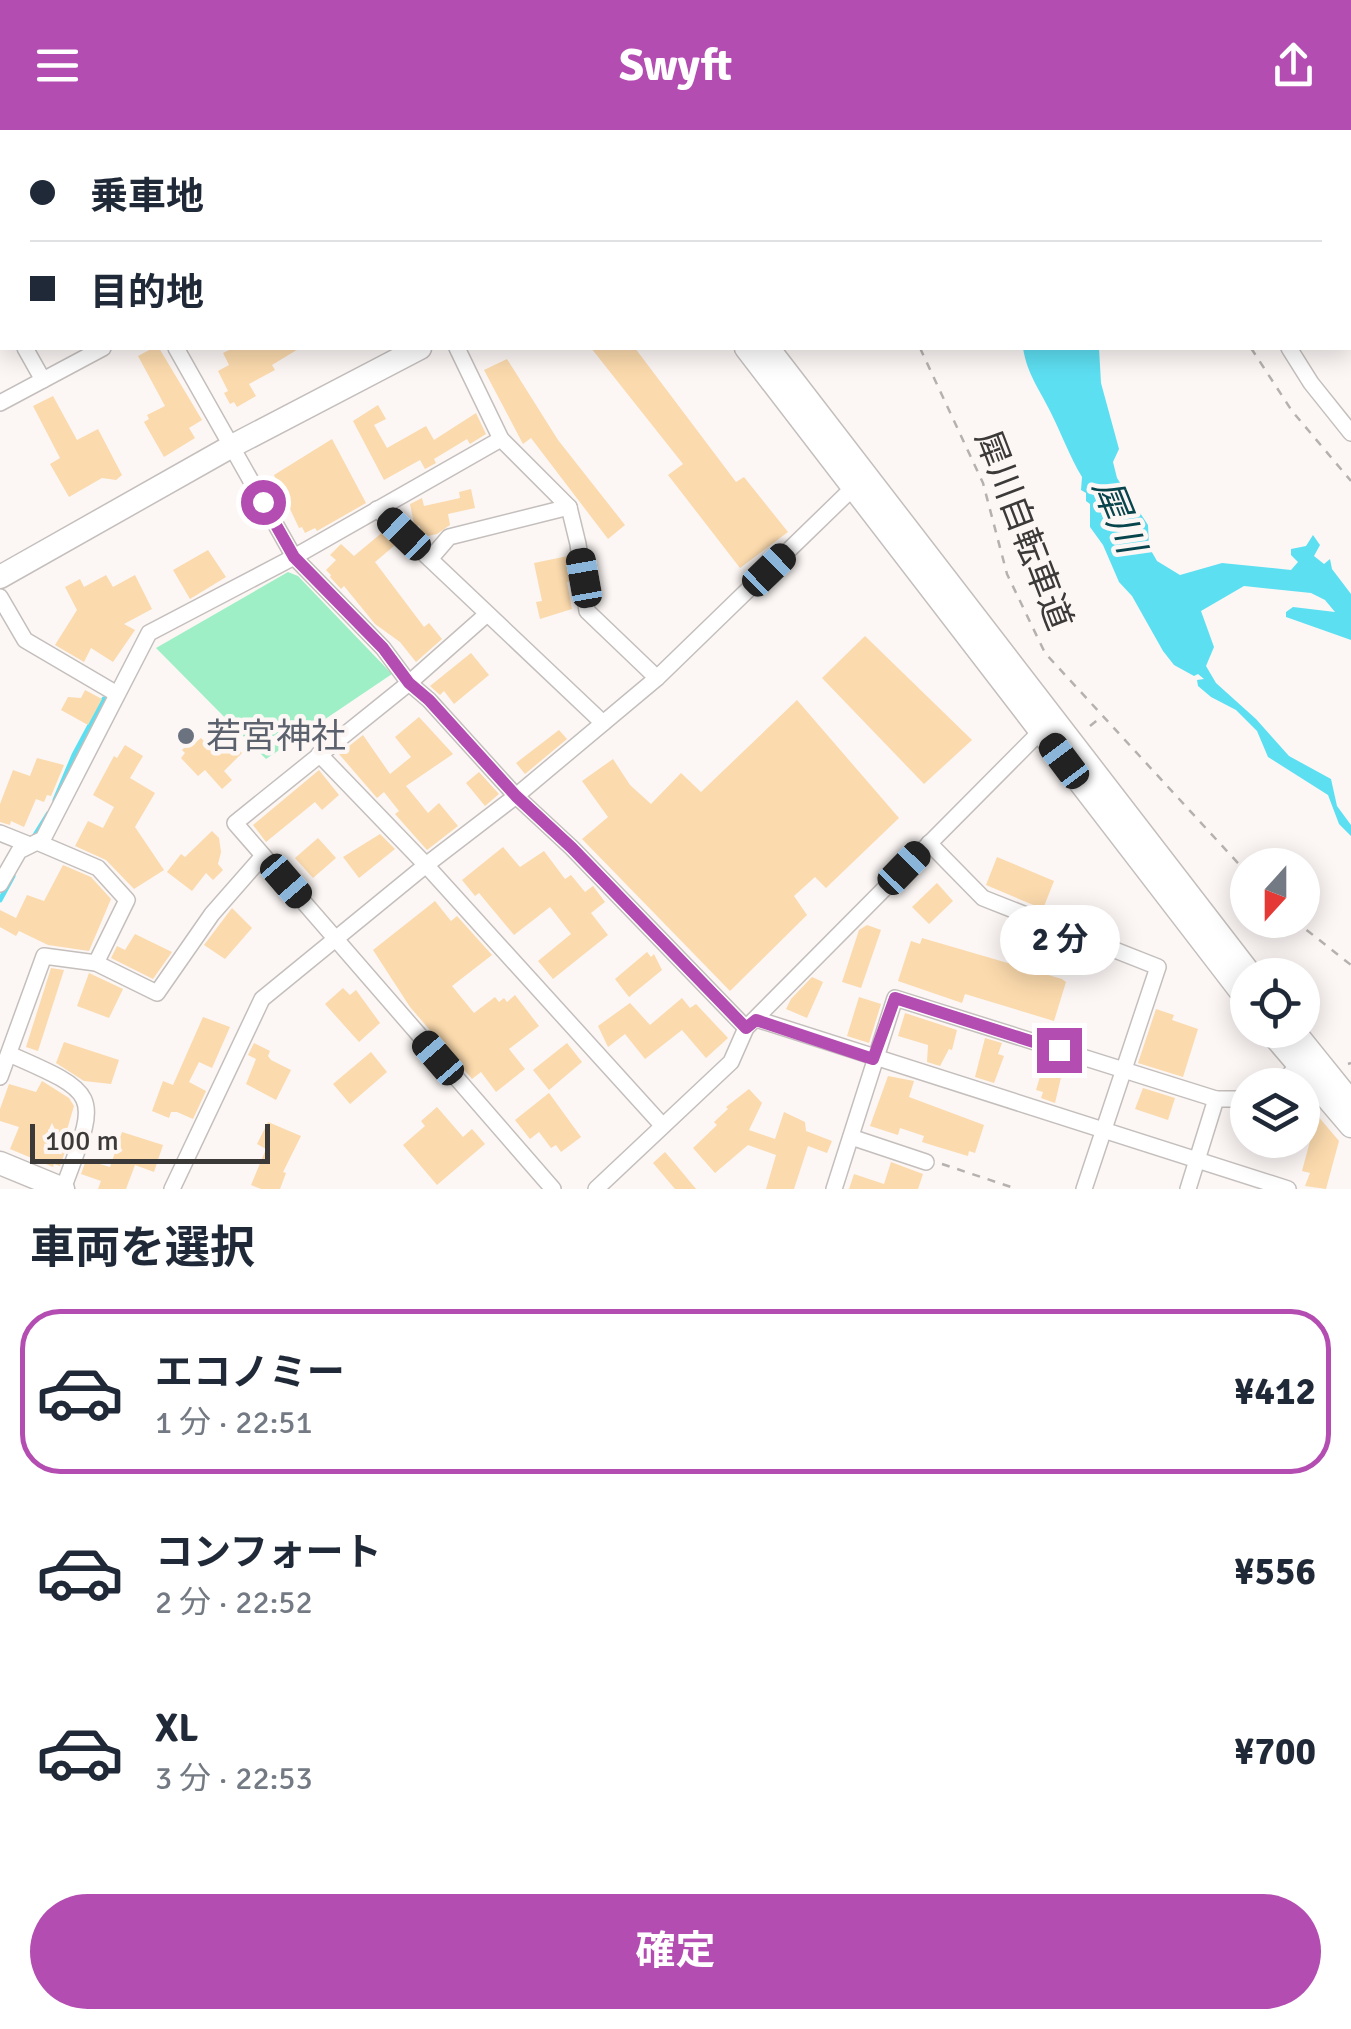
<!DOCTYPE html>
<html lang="ja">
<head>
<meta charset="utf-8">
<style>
  :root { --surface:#fff; --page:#f6f6f7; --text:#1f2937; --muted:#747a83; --line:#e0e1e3; --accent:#b44db1 }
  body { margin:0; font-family:Signika,"Noto Sans JP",sans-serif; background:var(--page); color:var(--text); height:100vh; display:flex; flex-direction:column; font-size:38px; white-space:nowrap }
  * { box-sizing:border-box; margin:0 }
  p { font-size:32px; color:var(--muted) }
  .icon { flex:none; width:55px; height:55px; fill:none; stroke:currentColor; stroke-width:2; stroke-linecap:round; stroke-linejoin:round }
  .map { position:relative; height:1059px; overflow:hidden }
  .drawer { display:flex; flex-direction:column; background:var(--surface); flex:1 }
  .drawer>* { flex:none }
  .top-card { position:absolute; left:0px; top:0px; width:1352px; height:220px; box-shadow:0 5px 25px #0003; display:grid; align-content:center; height:220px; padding:0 30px; background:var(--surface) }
  .needle { width:65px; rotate:201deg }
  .fabs { position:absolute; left:1230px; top:718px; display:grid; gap:20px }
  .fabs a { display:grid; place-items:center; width:90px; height:90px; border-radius:50%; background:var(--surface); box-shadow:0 5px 25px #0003; font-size:50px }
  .scale { position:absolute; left:30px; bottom:25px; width:240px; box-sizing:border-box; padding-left:10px; border:5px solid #3c3a39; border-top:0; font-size:28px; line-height:35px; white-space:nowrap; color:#3c3a39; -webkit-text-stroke:8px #fcf7f5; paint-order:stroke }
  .end { position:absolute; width:45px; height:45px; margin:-22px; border:12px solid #b44db1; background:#fff; box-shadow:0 0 0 5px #fff }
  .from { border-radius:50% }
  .bubble { position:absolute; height:70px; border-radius:35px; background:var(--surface); box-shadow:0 5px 25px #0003; font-size:32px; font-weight:700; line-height:70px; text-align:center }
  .car { position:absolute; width:30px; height:60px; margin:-30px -15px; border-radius:12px; box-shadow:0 0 8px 2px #0007; background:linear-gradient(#222 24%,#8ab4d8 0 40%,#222 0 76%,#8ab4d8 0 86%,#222 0) }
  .top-card b { display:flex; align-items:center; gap:35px; height:95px; font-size:38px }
  .top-card b+b { border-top:2px solid var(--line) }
  .top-card i { width:25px; height:25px; background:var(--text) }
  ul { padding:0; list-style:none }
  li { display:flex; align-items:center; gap:30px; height:165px; margin:0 20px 15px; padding:0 10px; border:5px solid transparent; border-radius:40px }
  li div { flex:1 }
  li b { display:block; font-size:38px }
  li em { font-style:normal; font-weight:700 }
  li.current { border-color:var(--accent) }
  li>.icon { width:90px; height:90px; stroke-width:1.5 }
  h2 { padding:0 30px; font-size:45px; line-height:120px }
  .action { display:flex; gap:20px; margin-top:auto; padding:20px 30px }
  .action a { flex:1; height:115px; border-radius:60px; background:var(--accent); color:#fff; font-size:40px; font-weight:700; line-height:115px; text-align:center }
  header { display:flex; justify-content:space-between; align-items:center; height:130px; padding:0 30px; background:var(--accent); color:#fff; font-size:45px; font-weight:700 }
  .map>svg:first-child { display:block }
  .green { fill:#9eefc5 }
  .water { fill:#5ddff2 }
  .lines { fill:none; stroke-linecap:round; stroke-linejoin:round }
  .stream { stroke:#5ddff2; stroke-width:5 }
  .building { fill:#fbdaad }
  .street-casing { stroke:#c4bfbd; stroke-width:18 }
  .secondary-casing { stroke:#c4bfbd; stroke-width:25 }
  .path { stroke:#b5b1af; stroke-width:2.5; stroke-dasharray:8 8; stroke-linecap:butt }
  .street { stroke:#fff; stroke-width:15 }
  .secondary { stroke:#fff; stroke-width:22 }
  .route { stroke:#b44db1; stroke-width:12 }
  .worship-dot { fill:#6b7280; stroke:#fcf7f5; stroke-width:4 }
  .labels { text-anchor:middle; stroke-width:9; stroke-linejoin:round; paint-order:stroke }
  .street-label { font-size:35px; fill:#3c3a39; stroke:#fcf7f5 }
  .worship-label { font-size:35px; fill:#5b616d; stroke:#fcf7f5; text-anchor:start }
  .water-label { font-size:38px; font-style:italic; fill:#07444c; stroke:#fcf7f5 }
</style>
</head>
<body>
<header><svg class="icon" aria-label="menu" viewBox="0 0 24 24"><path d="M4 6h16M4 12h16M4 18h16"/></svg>Swyft<svg class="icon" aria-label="share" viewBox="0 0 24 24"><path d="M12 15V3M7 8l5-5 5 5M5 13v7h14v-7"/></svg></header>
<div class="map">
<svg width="1351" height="1059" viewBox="0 0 1351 1059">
  <rect width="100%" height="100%" fill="#fcf7f5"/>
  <polygon class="green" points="288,442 298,446 392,544 266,629 156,518"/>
  <path class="water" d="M1023,218H1099L1101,253L1119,319L1113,332L1117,348L1148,395L1149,417L1157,431L1180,445L1222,433L1291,440L1298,432L1291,425V419L1306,416L1313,405L1320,415L1314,426L1324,434L1330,429L1332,439L1351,464V510L1286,487V482L1293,477L1335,482L1325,470L1311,463L1244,456L1201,481L1214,517L1206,536L1216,553L1256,589L1289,626L1331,649L1337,676L1351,695V706L1339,694L1328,665L1268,627L1257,601L1236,580L1211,567L1198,556L1197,550L1204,549L1198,544L1194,546L1174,535L1163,521L1132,466L1119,452L1103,415L1090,397V374L1086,371V363L1081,360L1082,347C1070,327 1062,305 1051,283C1040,260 1027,244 1023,218Z"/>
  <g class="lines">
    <g class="stream">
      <polyline points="55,670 74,625 104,569"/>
      <polyline points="35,705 48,684"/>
      <polyline points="0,770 13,746"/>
    </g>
  </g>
  <g class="building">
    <polygon points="153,218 159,218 202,290 189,298 195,308 164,327 144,292 149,289 147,285 165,276 138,226"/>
    <polygon points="233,218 300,218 272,235 275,240 249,254 256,266 237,277 234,272 230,274 224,263 228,261 218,241 229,235 223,223"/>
    <polygon points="591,218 635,218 736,352 744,347 788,402 740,438 668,345 683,334"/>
    <polygon points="507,229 558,310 625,395 608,409 531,308 523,314 484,240"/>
    <polygon points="53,266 77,310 98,299 122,345 116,350 102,348 69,367 50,334 60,328 33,276"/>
    <polygon points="378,275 386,289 374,295 387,318 426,296 434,310 476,283 486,304 470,314 467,309 434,329 436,333 425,339 420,330 384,350 353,291"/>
    <polygon points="332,309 366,373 317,401 315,398 305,403 302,397 299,398 274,345"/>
    <polygon points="471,359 475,378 448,384 450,395 437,404 423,407 419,395 415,399 410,374 422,368 424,376 460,368 459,362"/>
    <polygon points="384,401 394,411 394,416 375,432 424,497 429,493 442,509 416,532 400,512 375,494 344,456 341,459 330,447 331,445 326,440 336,430 330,425 341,414 354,426"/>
    <polygon points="208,420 226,447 190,469 173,440"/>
    <polygon points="568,426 572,451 567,452 572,479 540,489 536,472 542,471 534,433"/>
    <polygon points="106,445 113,457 135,445 152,479 124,494 135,500 113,532 91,518 84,532 55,515 77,480 65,457 80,449 84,457"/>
    <polygon points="865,506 972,610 924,654 822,548"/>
    <polygon points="471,523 489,545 454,574 444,561 440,565 430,556"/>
    <polygon points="85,560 102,569 88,595 61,580 68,567 81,568"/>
    <polygon points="797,570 899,688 826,758 815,747 794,766 807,785 730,861 582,709 608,687 582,651 613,629 630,655 651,674 681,643 701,662"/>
    <polygon points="419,587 453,624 406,656 428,683 439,673 458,696 427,720 395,684 399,681 384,662 377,668 339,624 363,605 390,644 411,627 395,607"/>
    <polygon points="559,600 567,609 525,644 516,633"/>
    <polygon points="224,604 242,623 224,641 232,650 222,659 205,640 198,646 181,628 185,623 182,620 192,610 195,613 201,608 210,617"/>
    <polygon points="125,615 143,626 130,648 155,663 135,697 164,740 134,759 106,730 75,716 88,691 103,698 114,677 93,665 114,626 117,628"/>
    <polygon points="37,628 64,635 51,666 47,665 44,672 36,669 24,697 11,691 10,695 0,692 0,674 13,640 30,646"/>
    <polygon points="319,640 339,665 322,680 315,672 266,712 253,695"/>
    <polygon points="479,642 499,664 485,676 466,653"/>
    <polygon points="212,701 219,708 221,722 218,734 223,740 213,750 206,743 192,761 167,742 181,724 185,727"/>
    <polygon points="380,704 395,719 359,748 343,727"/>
    <polygon points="318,708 336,728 313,748 295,728"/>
    <polygon points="503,717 520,737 544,721 565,749 571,745 585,762 593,756 605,772 591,783 608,805 553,849 538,831 571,804 550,777 514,805 479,763 475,766 462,750"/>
    <polygon points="997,727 1054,751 1043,779 986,755"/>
    <polygon points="63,735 91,747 111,769 89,821 48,815 19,801 16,806 0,797 0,780 16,788 27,765 44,771"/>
    <polygon points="937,753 953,771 929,794 912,777"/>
    <polygon points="435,771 451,791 457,786 492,825 452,856 474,883 495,867 499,872 504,868 507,872 515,865 539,896 509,919 525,939 496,962 481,942 472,949 410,877 373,820"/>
    <polygon points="232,778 252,798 225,829 204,815"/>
    <polygon points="867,795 881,800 861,858 842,852 859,800"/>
    <polygon points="135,804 172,822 153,849 111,828 117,816 125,820"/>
    <polygon points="922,808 1062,849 1066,852 1054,891 965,864 962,873 898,851 911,811 920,814"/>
    <polygon points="647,822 651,827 654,824 662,840 629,867 615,849"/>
    <polygon points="51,838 64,840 38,921 26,917"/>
    <polygon points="89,843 123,859 109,888 77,876"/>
    <polygon points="812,847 823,852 807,888 786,879 791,869"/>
    <polygon points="343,858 350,865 356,860 380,893 359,912 325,874"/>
    <polygon points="859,867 881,874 869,913 847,906"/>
    <polygon points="682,868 690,878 696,874 728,908 706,928 682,900 645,929 625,904 608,917 598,896 630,873 650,895"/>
    <polygon points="1156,879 1174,885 1172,890 1198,899 1183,947 1138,933"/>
    <polygon points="905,883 957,900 952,920 949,919 940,936 927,932 928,915 898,906"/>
    <polygon points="203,887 230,897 212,938 199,932 189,952 206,961 193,989 177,982 171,982 169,988 152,981 163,951 173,955"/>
    <polygon points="985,908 1002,913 998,924 1004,926 994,953 975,947"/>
    <polygon points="64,912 119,930 111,954 84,951 56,933"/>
    <polygon points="254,913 270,921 268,926 271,930 291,940 276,970 246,954 256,929 248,925"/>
    <polygon points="567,913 582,932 549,960 533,940"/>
    <polygon points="371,922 387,942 350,974 333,954"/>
    <polygon points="1045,930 1063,939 1055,973 1041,968 1043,962 1036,960"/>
    <polygon points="888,946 914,951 909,967 984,995 975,1023 969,1021 968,1026 938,1017 922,1012 924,1006 900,998 898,1005 870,996"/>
    <polygon points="42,951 69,968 74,976 61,1020 65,1022 60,1036 54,1034 53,1037 10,1019 19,997 0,991 0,979 9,954 36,962"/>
    <polygon points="1143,958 1175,968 1168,990 1135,979"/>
    <polygon points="749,959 762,973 749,1000 775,1009 784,982 805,992 806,1001 832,1011 827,1023 808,1016 794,1059 766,1059 776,1025 748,1015 715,1043 693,1018 717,995 714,992 728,979 726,977"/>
    <polygon points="549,963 581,1007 561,1022 556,1015 551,1018 539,1002 530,1009 515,990"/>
    <polygon points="437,977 463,1007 472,999 485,1014 437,1055 403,1015 425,996 421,991"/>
    <polygon points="1317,985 1339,1011 1326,1059 1305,1056 1310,1043 1302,1041"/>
    <polygon points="268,992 301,1006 283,1042 286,1043 280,1059 261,1059 251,1055 266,1019 257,1014"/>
    <polygon points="122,1002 163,1015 154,1042 135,1035 126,1059 98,1059 101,1051 81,1044 86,1030 110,1037"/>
    <polygon points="665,1022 672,1030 696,1059 675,1059 653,1033"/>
    <polygon points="891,1032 923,1044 918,1059 849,1059 854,1044 884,1054"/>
  </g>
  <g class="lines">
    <g class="street-casing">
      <g id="street">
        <polyline points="55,0 56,2"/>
        <polyline points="211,0 213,2"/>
        <polyline points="376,0 377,2"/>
        <polyline points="1165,0 1167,2"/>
        <polyline points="1281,0 1283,2"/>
        <polyline points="432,2 433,0"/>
        <polyline points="1350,102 1351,103"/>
        <polyline points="0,171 2,176"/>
        <polyline points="25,218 43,250"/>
        <polyline points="457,218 501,309 569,377 578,414 587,481 657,548"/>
        <polyline points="1289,218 1311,253 1351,303"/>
        <polyline points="0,273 103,218"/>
        <polyline points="501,309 294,427 383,518 409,553 429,570 516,666 572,718 746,898"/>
        <polyline points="377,379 603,593"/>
        <polyline points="430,429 449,407 569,377"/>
        <polyline points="0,467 25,510 117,564"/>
        <polyline points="487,484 409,553 235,693 553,1059"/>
        <polyline points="319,624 426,735 662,995"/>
        <polyline points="0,703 30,715"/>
        <polyline points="37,712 98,738 127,770 96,833"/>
        <polyline points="929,713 983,768 1158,837 1084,1059"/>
        <polyline points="0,754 19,721 43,709 149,503 294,427 176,218"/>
        <polyline points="756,889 1288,1059"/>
        <path d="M9,924C104,965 98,965 63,1059"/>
        <polyline points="0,947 44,826 96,833 157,863 212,784 263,726"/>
        <polyline points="1278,955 1304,931"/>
        <polyline points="851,1007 926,1032"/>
        <polyline points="172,1059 262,869 426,735 516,666 657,548 859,352"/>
        <polyline points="596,1059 731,932 746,898 1046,596"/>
        <polyline points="834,1059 895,868 1216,969"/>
        <polyline points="1188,1059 1216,969 1248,969"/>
      </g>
    </g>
    <g class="secondary-casing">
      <g id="secondary">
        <polyline points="583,0 585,2"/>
        <polyline points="807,2 811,0"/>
        <polyline points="746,218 1248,871"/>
        <polyline points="768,218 1251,845"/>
        <polyline points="0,447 232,316 420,218"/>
        <polyline points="1269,900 1351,996"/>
        <polyline points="1293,900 1351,972"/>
        <polyline points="0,1033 63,1059"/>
      </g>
    </g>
    <g class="path">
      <polyline points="1107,0 1109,2"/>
      <polyline points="1127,0 1129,2"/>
      <polyline points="920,218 983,353 1007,444 1045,523 1248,744"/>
      <polyline points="1251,218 1292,281 1351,351"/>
      <polyline points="1090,596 1100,588"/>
      <polyline points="1294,790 1351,835"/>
      <polyline points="1348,934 1351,933"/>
      <polyline points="942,1034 1017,1059"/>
    </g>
    <use href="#street" class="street"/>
    <use href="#secondary" class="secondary"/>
  </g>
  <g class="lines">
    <polyline class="route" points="263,372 294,427 383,518 409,553 429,570 516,666 572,718 746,898 756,890 873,929 895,868 1059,920"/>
  </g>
  <circle class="worship-dot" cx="186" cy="606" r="10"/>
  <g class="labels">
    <g class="street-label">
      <text transform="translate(1024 400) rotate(69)" y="12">犀川自転車道</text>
    </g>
    <g class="worship-label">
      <text x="206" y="618">若宮神社</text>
    </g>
    <g class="water-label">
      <text transform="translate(1119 386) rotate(68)" y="13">犀川</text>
    </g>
  </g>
</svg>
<div class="fabs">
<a><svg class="needle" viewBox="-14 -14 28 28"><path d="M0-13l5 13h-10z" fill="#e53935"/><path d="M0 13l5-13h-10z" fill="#747a83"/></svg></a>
<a><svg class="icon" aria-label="locate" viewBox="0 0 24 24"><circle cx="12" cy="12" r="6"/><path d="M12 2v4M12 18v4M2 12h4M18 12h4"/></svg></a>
<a><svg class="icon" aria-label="layers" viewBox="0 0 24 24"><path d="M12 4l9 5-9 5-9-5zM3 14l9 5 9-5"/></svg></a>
</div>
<div class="scale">100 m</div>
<i class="end from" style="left:263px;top:372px"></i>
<i class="end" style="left:1059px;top:920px"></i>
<div class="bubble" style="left:1000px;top:775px;width:120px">2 分</div>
<i class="car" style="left:404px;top:404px;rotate:314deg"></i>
<i class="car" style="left:769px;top:440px;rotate:46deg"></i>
<i class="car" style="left:584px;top:448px;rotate:350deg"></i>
<i class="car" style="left:1064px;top:631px;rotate:323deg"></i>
<i class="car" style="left:904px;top:738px;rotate:44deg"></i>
<i class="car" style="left:286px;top:751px;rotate:139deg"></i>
<i class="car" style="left:438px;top:928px;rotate:319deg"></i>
<div class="top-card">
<b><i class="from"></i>乗車地</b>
<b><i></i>目的地</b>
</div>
</div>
<section class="drawer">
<h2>車両を選択</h2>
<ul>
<li class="current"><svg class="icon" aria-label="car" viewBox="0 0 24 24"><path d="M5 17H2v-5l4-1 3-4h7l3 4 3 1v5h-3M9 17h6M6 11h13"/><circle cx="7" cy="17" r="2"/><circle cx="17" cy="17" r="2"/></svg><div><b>エコノミー</b><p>1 分 · 22:51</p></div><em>¥412</em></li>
<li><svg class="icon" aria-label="car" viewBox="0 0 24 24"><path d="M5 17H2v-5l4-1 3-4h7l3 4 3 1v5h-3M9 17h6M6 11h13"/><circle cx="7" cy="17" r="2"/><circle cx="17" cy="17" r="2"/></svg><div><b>コンフォート</b><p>2 分 · 22:52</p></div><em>¥556</em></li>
<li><svg class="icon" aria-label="car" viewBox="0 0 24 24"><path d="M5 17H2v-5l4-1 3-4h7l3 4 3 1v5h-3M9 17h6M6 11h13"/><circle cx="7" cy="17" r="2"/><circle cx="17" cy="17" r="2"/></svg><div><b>XL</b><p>3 分 · 22:53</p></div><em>¥700</em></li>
</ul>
<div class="action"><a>確定</a></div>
</section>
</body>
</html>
